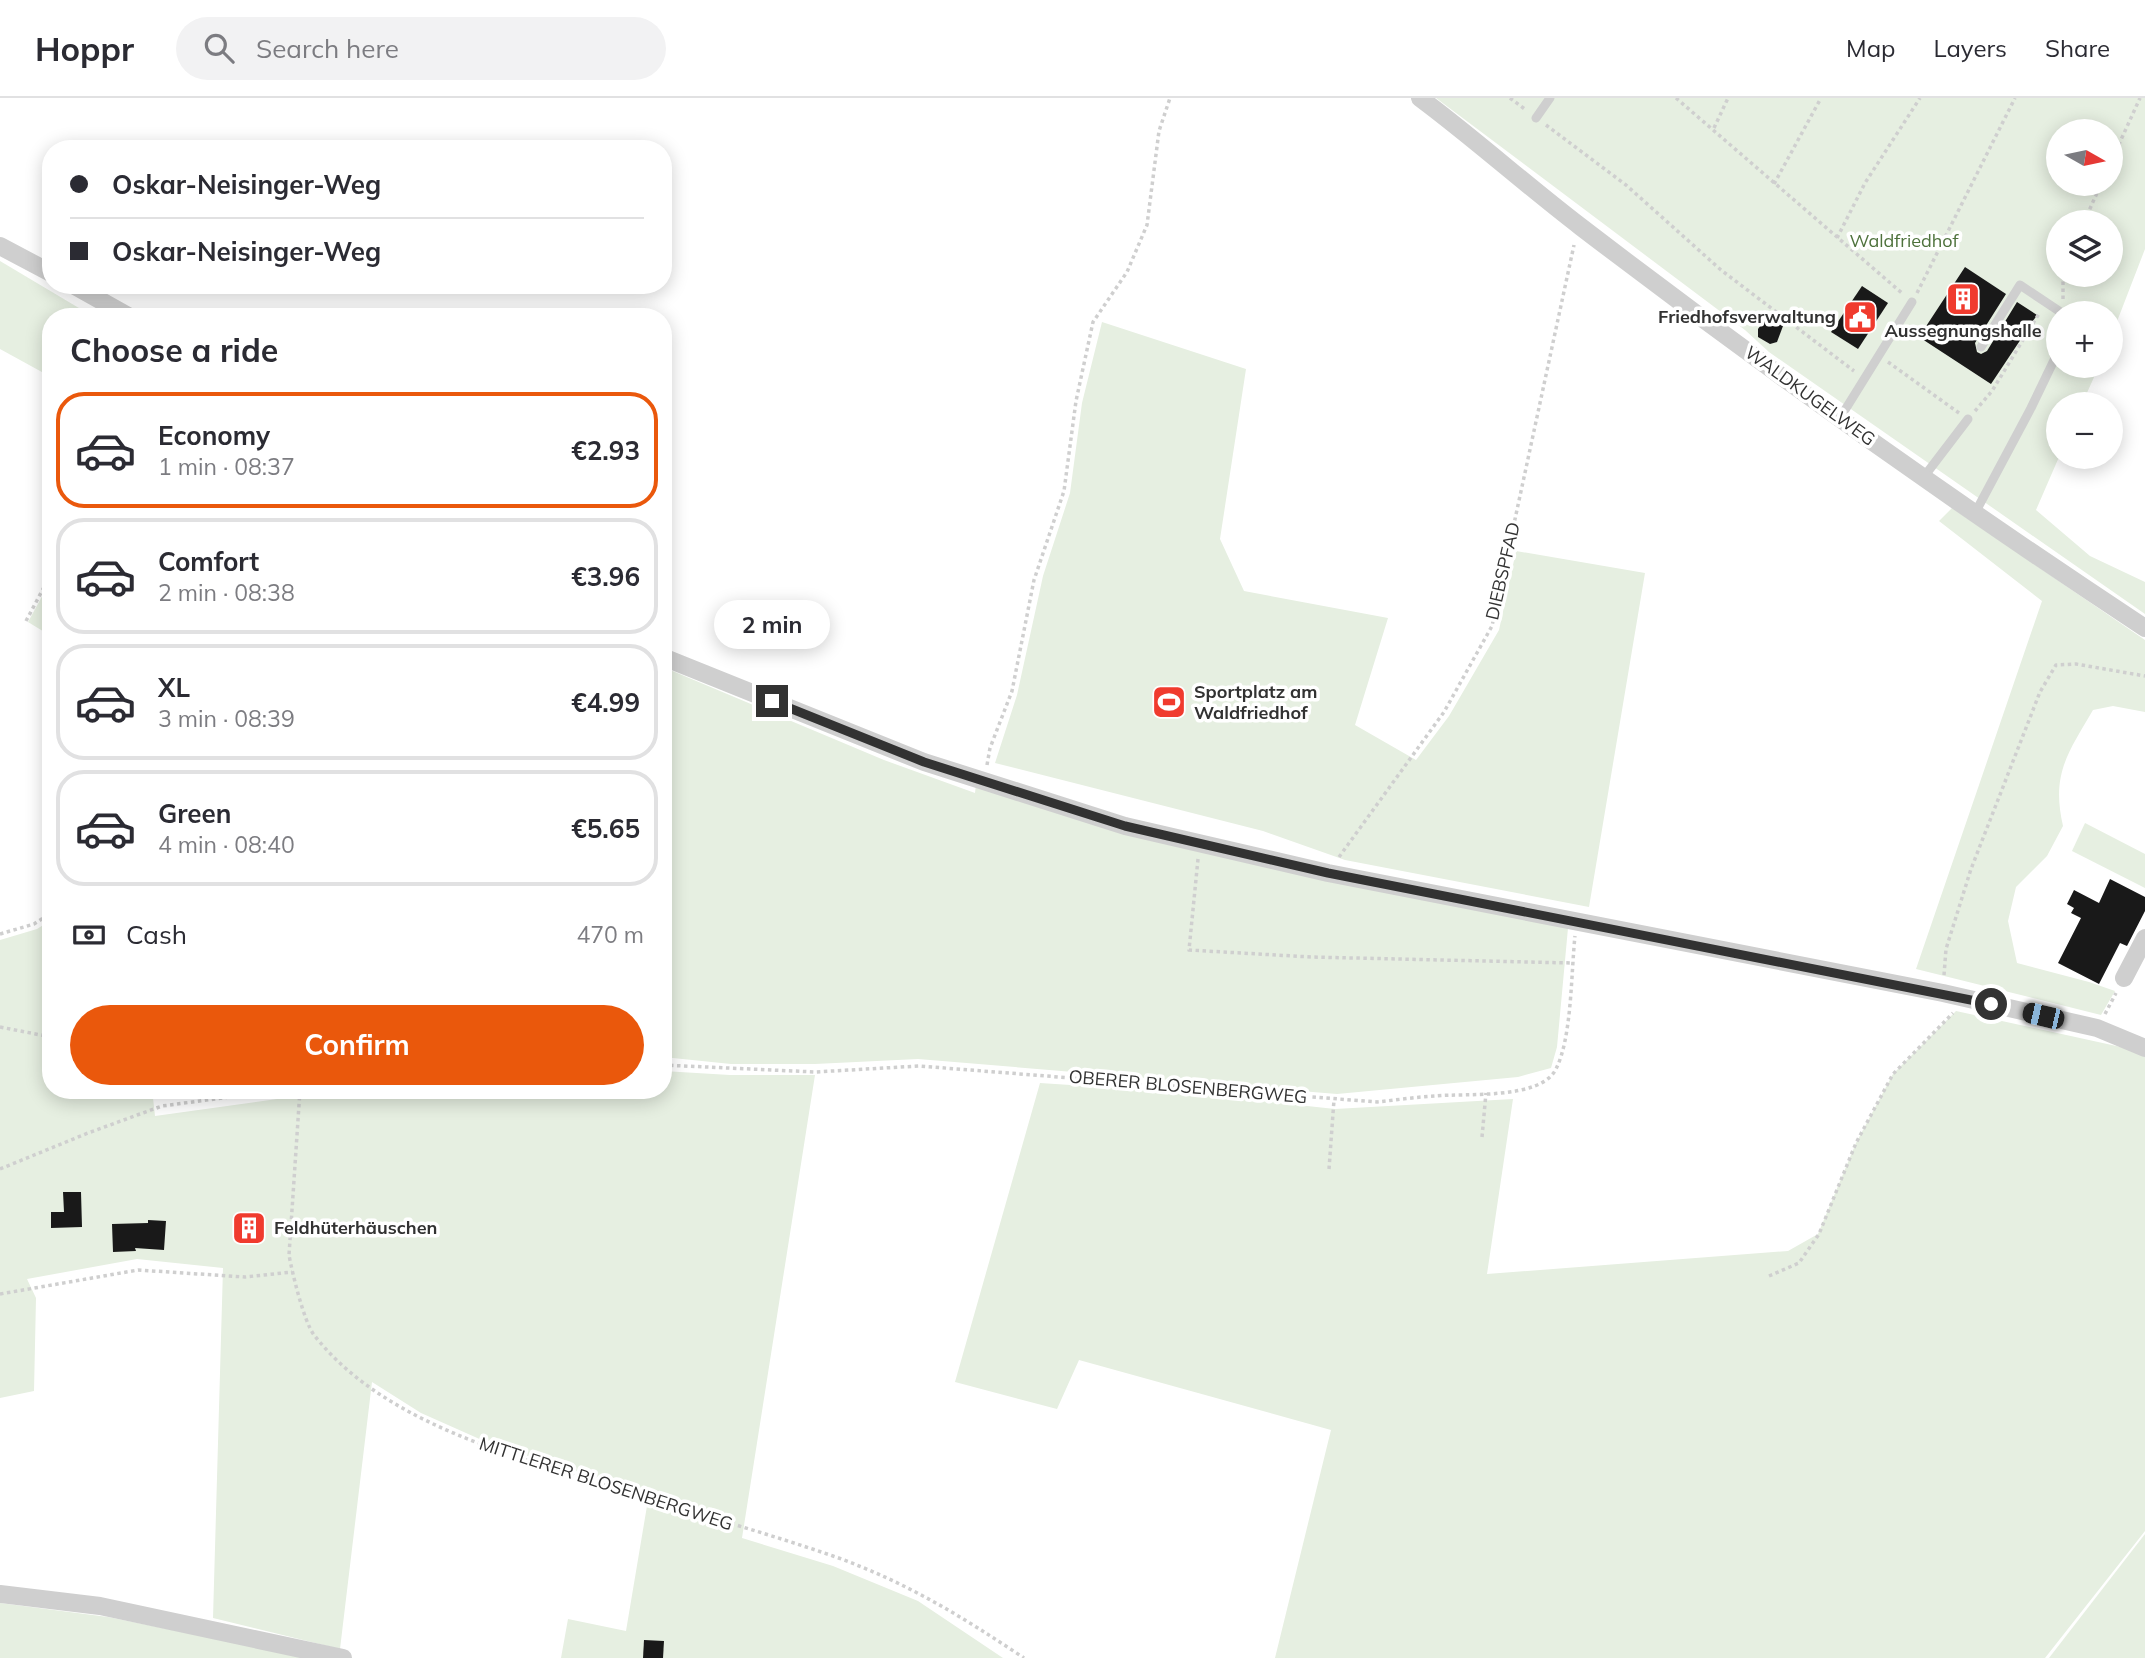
<!DOCTYPE html>
<html lang="en">
<head>
<meta charset="utf-8">
<style>
  :root { --surface:#fff; --page:#f2f2f3; --text:#2b2b33; --muted:#7c7c81; --line:#e1e1e2; --accent:#ea580c }
  body { margin:0; font-family:Mulish,sans-serif; background:var(--page); color:var(--text); height:100vh; display:flex; flex-direction:column; font-size:26px; white-space:nowrap }
  * { box-sizing:border-box; margin:0 }
  p { font-size:23px; color:var(--muted) }
  .icon { flex:none; width:38px; height:38px; fill:none; stroke:currentColor; stroke-width:2; stroke-linecap:round; stroke-linejoin:round }
  .map { position:relative; flex:1; overflow:hidden }
  .sheet { position:absolute; left:42px; top:210px; width:630px; height:791px; display:flex; flex-direction:column; background:var(--surface); border-radius:28px; box-shadow:0 4px 18px #0003 }
  .sheet>* { flex:none }
  .top-card { position:absolute; left:42px; top:42px; width:630px; height:154px; border-radius:28px; box-shadow:0 4px 18px #0003; display:grid; align-content:center; height:154px; padding:0 28px; background:var(--surface) }
  .needle { width:46px; rotate:99deg }
  .fabs { position:absolute; left:2046px; top:21px; display:grid; gap:14px }
  .fabs a { display:grid; place-items:center; width:77px; height:77px; border-radius:50%; background:var(--surface); box-shadow:0 4px 18px #0003; font-size:35px }
  .end { position:absolute; width:32px; height:32px; margin:-16px; border:9px solid #323232; background:#fff; box-shadow:0 0 0 4px #fff }
  .from { border-radius:50% }
  .bubble { position:absolute; height:49px; border-radius:24px; background:var(--surface); box-shadow:0 4px 18px #0003; font-size:23px; font-weight:700; line-height:49px; text-align:center }
  .car { position:absolute; width:21px; height:42px; margin:-21px -10px; border-radius:9px; box-shadow:0 0 5px 2px #0007; background:linear-gradient(#222 24%,#8ab4d8 0 40%,#222 0 76%,#8ab4d8 0 86%,#222 0) }
  .top-card b { display:flex; align-items:center; gap:24px; height:66px; font-size:26px }
  .top-card b+b { border-top:2px solid var(--line) }
  .top-card i { width:18px; height:18px; background:var(--text) }
  ul { padding:0; list-style:none }
  li { display:flex; align-items:center; gap:21px; height:116px; margin:0 14px 10px; padding:0 14px; border:4px solid var(--line); border-radius:28px }
  li div { flex:1 }
  li b { display:block; font-size:26px }
  li em { font-style:normal; font-weight:700 }
  li.current { border-color:var(--accent) }
  li>.icon { width:63px; height:63px; stroke-width:1.5 }
  h2 { padding:0 28px; font-size:32px; line-height:84px }
  .pay { display:flex; align-items:center; gap:18px; height:77px; padding:0 28px; font-size:26px }
  .pay p { margin-inline-start:auto }
  .primary-button { display:flex; gap:14px; margin-top:auto; padding:14px 28px }
  .primary-button a { flex:1; height:80px; border-radius:42px; background:var(--accent); color:#fff; font-size:28px; font-weight:700; line-height:80px; text-align:center }
  header { display:flex; align-items:center; gap:42px; box-sizing:border-box; height:98px; padding:0 35px; background:var(--surface); border-bottom:2px solid var(--line) }
  header strong { font-size:33px }
  nav { display:flex; gap:38px; margin-inline-start:auto; font-size:24px }
  .search { width:490px; height:63px; background:var(--page); display:flex; align-items:center; gap:18px; box-sizing:border-box; padding:0 24px; border-radius:38px; color:var(--muted); font-size:26px }
  .map>svg:first-child { display:block }
  .green { fill:#e6efe1; fill-rule:evenodd }
  .building { fill:#191919 }
  .lines { fill:none; stroke-linecap:round; stroke-linejoin:round }
  .path { stroke:#cfcfcf; stroke-width:3.5; stroke-dasharray:3.5 3.5; stroke-linecap:butt }
  .service { stroke:#cfcfcf; stroke-width:9 }
  .minor { stroke:#cfcfcf; stroke-width:18 }
  .route { stroke:#323232; stroke-width:9 }
  .labels { text-anchor:middle; stroke-width:7; stroke-linejoin:round; paint-order:stroke }
  .park-label { font-size:18px; fill:#4e723c; stroke:#fff }
  .poi-label { font-size:18px; font-weight:bold; fill:#323232; stroke:#fff; text-anchor:start }
  .street-label { font-size:18px; fill:#323232; stroke:#fff }
</style>
</head>
<body>
<header>
<strong>Hoppr</strong>
<div class="search"><svg class="icon" aria-label="search" viewBox="0 0 24 24"><circle cx="10" cy="10" r="6"/><path d="M15 15l6 6"/></svg>Search here</div>
<nav><a>Map</a><a>Layers</a><a>Share</a></nav>
</header>
<div class="map">
<svg width="2145" height="1560" viewBox="0 0 2145 1560">
  <rect width="100%" height="100%" fill="#fff"/>
  <g class="green">
    <path d="M1436,0H2145V151L2111,239L2110,215H2058V268H2099L2082,306H2058L2059,359L2036,412L2090,458L2145,484V516L1769,254L1745,232ZM2058,33H2110V86H2058ZM2058,124H2110V177H2058Z"/>
    <polygon points="0,163 94,219 51,219 51,279 0,251"/>
    <polygon points="1102,224 1246,271 1220,441 1244,493 1388,520 1355,627 1416,662 1449,618 1499,532 1516,453 1645,475 1589,809 1345,762 1263,733 995,665 1017,597 1043,478 1070,395 1082,305"/>
    <path d="M1952,410L2145,542V614L2113,608L2093,612C2068,655 2051,676 2063,728L2047,758L2016,789L2008,823L2017,865L2089,884L2115,893L2101,917L1916,871L2042,503L1939,423Z"/>
    <polygon points="51,482 51,538 28,524"/>
    <polygon points="663,569 884,662 975,695 976,686 1568,830 1557,949 1551,970 1518,979 1337,996 918,961 815,966 731,966 663,959"/>
    <polygon points="2085,725 2145,756 2145,790 2072,753"/>
    <polygon points="51,822 51,992 218,992 153,1000 155,1018 341,992 663,992 663,973 730,977 815,977 742,1440 833,1468 918,1503 1003,1560 561,1560 568,1521 626,1533 649,1396 493,1347 421,1315 372,1284 340,1551 213,1520 223,1170 137,1161 27,1181 36,1200 34,1293 0,1300 0,842 37,831"/>
    <polygon points="1956,913 2130,951 2145,959 2145,1433 2045,1560 1275,1560 1331,1332 1079,1262 1057,1311 955,1284 1040,985 1177,994 1335,1011 1513,1001 1487,1176 1788,1153 1818,1136 1856,1045 1893,976"/>
    <polygon points="2145,1436 2145,1560 2049,1560"/>
    <polygon points="0,1505 108,1519 311,1560 0,1560"/>
  </g>
  <g class="building">
    <polygon points="1965,169 2006,196 1975,245 1977,254 1981,256 1987,253 2017,204 2037,217 1991,286 1919,239"/>
    <polygon points="1862,188 1888,205 1858,251 1831,234"/>
    <polygon points="1768,217 1783,228 1777,244 1770,246 1758,239 1758,231"/>
    <polygon points="2110,781 2145,799 2145,813 2127,848 2120,845 2099,886 2058,865 2081,820 2071,815 2074,810 2067,806 2074,792 2099,805"/>
    <polygon points="63,1094 81,1094 82,1129 51,1130 51,1114 64,1114"/>
    <polygon points="241,1117 261,1119 258,1142 238,1141"/>
    <polygon points="148,1122 166,1123 164,1152 135,1150 136,1153 113,1154 112,1126 148,1125"/>
    <polygon points="644,1542 664,1543 663,1560 643,1560"/>
  </g>
  <g class="lines">
    <g class="path">
      <polyline points="1510,0 1526,12"/>
      <polyline points="1676,0 1903,196"/>
      <polyline points="1546,27 1626,87 1721,172 1854,273"/>
      <polyline points="1714,30 1728,0"/>
      <polyline points="2110,66 2140,0"/>
      <polyline points="1774,86 1821,0"/>
      <polyline points="2084,124 2101,86"/>
      <polyline points="1837,140 1865,85 1920,0"/>
      <polyline points="1917,195 2015,0"/>
      <polyline points="2063,201 2063,177"/>
      <polyline points="1888,264 1959,315"/>
      <polyline points="1975,313 1992,293 2040,214"/>
      <polyline points="26,523 51,476"/>
      <polyline points="987,667 990,650 1012,593 1034,482 1064,393 1076,303 1093,224 1127,174 1147,127 1159,33 1170,0"/>
      <polyline points="1339,759 1444,614 1492,528 1574,147"/>
      <polyline points="1198,761 1189,852 1311,859 1572,865"/>
      <polyline points="0,836 34,826 51,815"/>
      <polyline points="1944,877 1946,851 1971,771 2040,594 2056,567 2076,566 2145,578"/>
      <polyline points="2105,916 2116,895"/>
      <polyline points="0,929 51,939"/>
      <path d="M663,967L815,974L919,968L1377,1004C1396,1002 1416,999 1435,998C1465,995 1541,1002 1556,971C1572,939 1571,875 1575,838"/>
      <path d="M300,992L289,1157C292,1174 304,1224 314,1237C376,1316 484,1349 576,1378C661,1406 749,1429 833,1458C906,1484 961,1518 1024,1560"/>
      <polyline points="1482,1039 1486,995"/>
      <polyline points="0,1071 88,1035 162,1008 283,992"/>
      <polyline points="1329,1071 1334,1002"/>
      <polyline points="1769,1178 1799,1165 1819,1136 1856,1045 1893,976 1953,915"/>
      <polyline points="0,1196 138,1172 245,1179 292,1174"/>
    </g>
    <g class="service">
      <polyline points="1536,20 1550,0"/>
      <polyline points="1981,249 2020,187 2062,215"/>
      <polyline points="1840,320 1912,204"/>
      <polyline points="1923,380 1968,321"/>
      <polyline points="1974,417 2031,310 2057,256 2058,245"/>
    </g>
    <g class="minor">
      <path d="M1420,0C1475,41 1526,87 1581,129C1764,269 1952,403 2145,530"/>
      <polyline points="0,148 51,175"/>
      <polyline points="73,187 130,219"/>
      <polyline points="663,559 924,664 1125,728 1328,775 1943,895 2097,930 2145,950"/>
      <polyline points="2124,880 2145,840"/>
      <polyline points="0,1496 100,1508 343,1560"/>
    </g>
  </g>
  <g class="lines">
    <polyline class="route" points="772,603 924,664 1125,728 1328,775 1991,906"/>
  </g>
  <defs>
    <g id="building-square" transform="scale(1.75)"><rect x="-9" y="-9" width="18" height="18" rx="4" fill="#f03b2e" stroke="#fff"/><path d="M-4-6H4V6H1V3H-1V6H-4ZM-2.5-4.3h1.7v1.8h-1.7ZM.8-4.3h1.7v1.8H.8ZM-2.5-1h1.7V.8h-1.7ZM.8-1h1.7V.8H.8Z" fill="#fff"/></g>
    <g id="civic-square" transform="scale(1.75)"><rect x="-9" y="-9" width="18" height="18" rx="4" fill="#f03b2e" stroke="#fff"/><path d="M-.6-6.5H3V-4.5H.6V-3L4-1V1h2V6H-6V1h2V-1L-.6-3ZM-1.2 2.5V6h2.4V2.5Z" fill="#fff"/></g>
    <g id="stadium-square" transform="scale(1.75)"><rect x="-9" y="-9" width="18" height="18" rx="4" fill="#f03b2e" stroke="#fff"/><path d="M0-5a6.5 5 0 1 0 0 10a6.5 5 0 1 0 0-10ZM-3.5-1.8h7v3.6h-7Z" fill="#fff"/></g>
  </defs>
  <g fill-rule="evenodd">
    <use href="#building-square" x="1963" y="201"/>
    <use href="#civic-square" x="1860" y="219"/>
    <use href="#stadium-square" x="1169" y="604"/>
    <use href="#building-square" x="249" y="1130"/>
  </g>
  <g class="labels">
    <g class="park-label">
      <text x="1904" y="149">Waldfriedhof</text>
    </g>
    <g class="poi-label">
      <text x="1836" y="225" text-anchor="end">Friedhofsverwaltung</text>
      <text x="1963" y="239" text-anchor="middle">Aussegnungshalle</text>
      <text x="1194" y="600">Sportplatz am<tspan x="1194" dy="21">Waldfriedhof</tspan></text>
      <text x="274" y="1136">Feldhüterhäuschen</text>
    </g>
    <g class="street-label">
      <text transform="translate(1810 298) rotate(36)" y="6">WALDKUGELWEG</text>
      <text transform="translate(1503 473) rotate(-77)" y="6">DIEBSPFAD</text>
      <text transform="translate(1188 989) rotate(5)" y="6">OBERER BLOSENBERGWEG</text>
      <text transform="translate(606 1386) rotate(18)" y="6">MITTLERER BLOSENBERGWEG</text>
    </g>
  </g>
</svg>
<div class="fabs">
<a><svg class="needle" viewBox="-14 -14 28 28"><path d="M0-13l5 13h-10z" fill="#e53935"/><path d="M0 13l5-13h-10z" fill="#7c7c81"/></svg></a>
<a><svg class="icon" aria-label="layers" viewBox="0 0 24 24"><path d="M12 4l9 5-9 5-9-5zM3 14l9 5 9-5"/></svg></a>
<a>+</a>
<a>−</a>
</div>
<i class="end from" style="left:1991px;top:906px"></i>
<i class="end" style="left:772px;top:603px"></i>
<div class="bubble" style="left:714px;top:502px;width:116px">2 min</div>
<i class="car" style="left:2043px;top:918px;rotate:283deg"></i>
<div class="top-card">
<b><i class="from"></i>Oskar-Neisinger-Weg</b>
<b><i></i>Oskar-Neisinger-Weg</b>
</div>
<section class="sheet">
<h2>Choose a ride</h2>
<ul>
<li class="current"><svg class="icon" aria-label="car" viewBox="0 0 24 24"><path d="M5 17H2v-5l4-1 3-4h7l3 4 3 1v5h-3M9 17h6M6 11h13"/><circle cx="7" cy="17" r="2"/><circle cx="17" cy="17" r="2"/></svg><div><b>Economy</b><p>1 min · 08:37</p></div><em>€2.93</em></li>
<li><svg class="icon" aria-label="car" viewBox="0 0 24 24"><path d="M5 17H2v-5l4-1 3-4h7l3 4 3 1v5h-3M9 17h6M6 11h13"/><circle cx="7" cy="17" r="2"/><circle cx="17" cy="17" r="2"/></svg><div><b>Comfort</b><p>2 min · 08:38</p></div><em>€3.96</em></li>
<li><svg class="icon" aria-label="car" viewBox="0 0 24 24"><path d="M5 17H2v-5l4-1 3-4h7l3 4 3 1v5h-3M9 17h6M6 11h13"/><circle cx="7" cy="17" r="2"/><circle cx="17" cy="17" r="2"/></svg><div><b>XL</b><p>3 min · 08:39</p></div><em>€4.99</em></li>
<li><svg class="icon" aria-label="car" viewBox="0 0 24 24"><path d="M5 17H2v-5l4-1 3-4h7l3 4 3 1v5h-3M9 17h6M6 11h13"/><circle cx="7" cy="17" r="2"/><circle cx="17" cy="17" r="2"/></svg><div><b>Green</b><p>4 min · 08:40</p></div><em>€5.65</em></li>
</ul>
<div class="pay"><svg class="icon" aria-label="cash" viewBox="0 0 24 24"><path d="M3 7h18v10H3z"/><circle cx="12" cy="12" r="2"/></svg>Cash<p>470 m</p></div>
<div class="primary-button"><a>Confirm</a></div>
</section>
</div>
</body>
</html>
